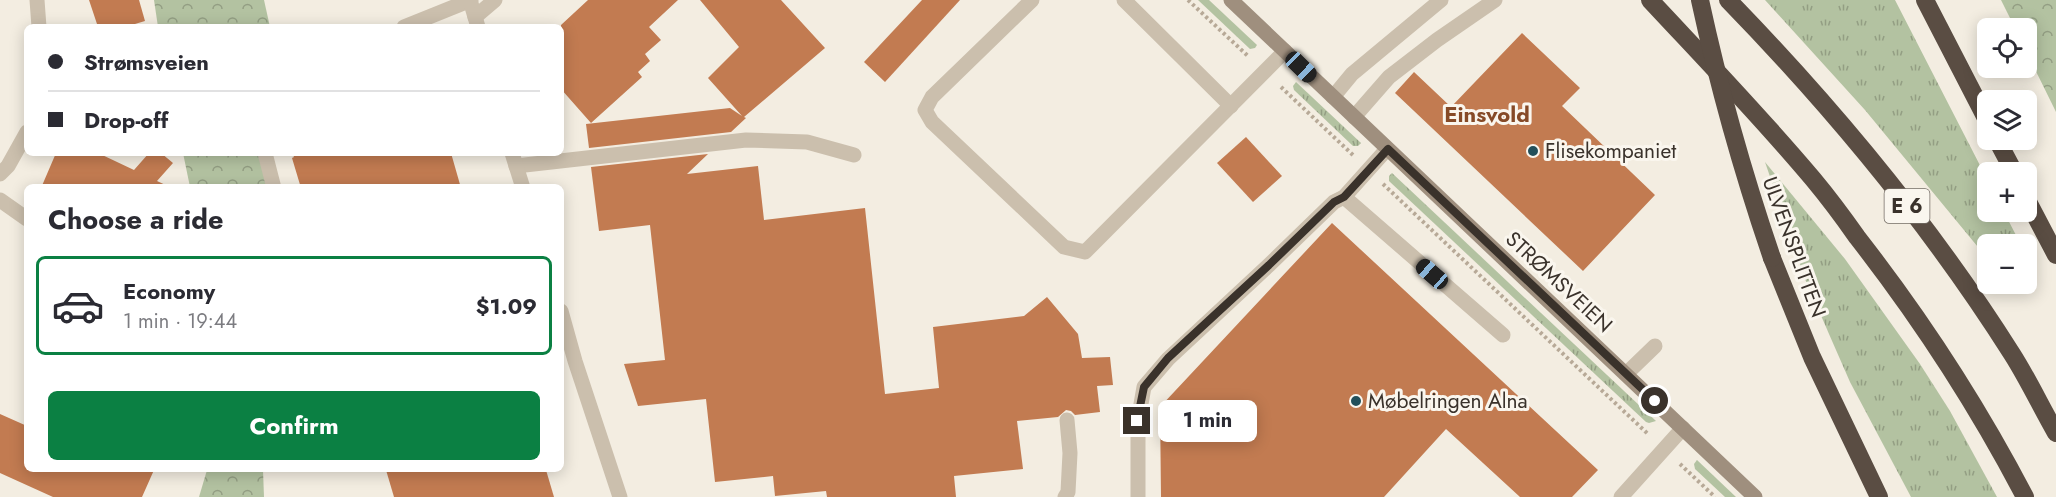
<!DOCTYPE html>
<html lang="en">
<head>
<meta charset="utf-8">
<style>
  :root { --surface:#fff; --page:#f2f2f3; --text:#2b2b33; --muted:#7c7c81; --line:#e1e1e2; --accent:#0b8043 }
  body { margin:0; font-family:Jost,sans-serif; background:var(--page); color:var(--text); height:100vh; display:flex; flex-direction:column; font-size:22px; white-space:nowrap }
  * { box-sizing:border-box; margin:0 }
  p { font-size:20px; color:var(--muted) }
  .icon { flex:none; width:33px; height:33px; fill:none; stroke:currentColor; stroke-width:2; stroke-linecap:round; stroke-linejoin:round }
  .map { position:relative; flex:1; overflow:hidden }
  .side { position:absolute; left:24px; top:184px; width:540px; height:288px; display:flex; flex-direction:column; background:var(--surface); border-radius:9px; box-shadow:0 3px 15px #0003 }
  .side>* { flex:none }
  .hud { position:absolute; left:24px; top:24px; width:540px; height:132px; border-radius:9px; box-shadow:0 3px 15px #0003; display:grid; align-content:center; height:132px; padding:0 24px; background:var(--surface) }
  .controls { position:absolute; left:1977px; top:18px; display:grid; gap:12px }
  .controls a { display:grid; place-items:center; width:60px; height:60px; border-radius:9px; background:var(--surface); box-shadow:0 3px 15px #0003; font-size:30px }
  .end { position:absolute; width:27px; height:27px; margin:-14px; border:8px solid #3a322b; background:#fff; box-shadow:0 0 0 3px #fff }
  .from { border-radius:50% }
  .bubble { position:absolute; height:42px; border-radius:9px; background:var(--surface); box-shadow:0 3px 15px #0003; font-size:20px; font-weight:700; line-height:42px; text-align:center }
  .car { position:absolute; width:18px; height:36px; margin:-18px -9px; border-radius:8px; box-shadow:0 0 4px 2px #0007; background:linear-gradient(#222 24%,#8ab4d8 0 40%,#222 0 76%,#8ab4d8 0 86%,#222 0) }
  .hud b { display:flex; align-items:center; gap:21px; height:57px; font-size:22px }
  .hud b+b { border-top:2px solid var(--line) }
  .hud i { width:15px; height:15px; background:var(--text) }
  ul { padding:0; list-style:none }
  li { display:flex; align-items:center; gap:18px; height:99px; margin:0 12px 9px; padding:0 12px; border:3px solid transparent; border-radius:9px }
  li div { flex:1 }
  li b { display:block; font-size:22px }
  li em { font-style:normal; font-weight:700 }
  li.selected { border-color:var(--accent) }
  li>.icon { width:54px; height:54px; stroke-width:1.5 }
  h2 { padding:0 24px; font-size:27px; line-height:72px }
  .primary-button { display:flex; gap:12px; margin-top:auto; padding:12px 24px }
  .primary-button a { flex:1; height:69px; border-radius:9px; background:var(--accent); color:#fff; font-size:24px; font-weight:700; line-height:69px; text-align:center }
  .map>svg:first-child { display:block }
  .grass { fill:url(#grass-tufts) }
  .forest { fill:url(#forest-crowns) }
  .building { fill:#c27b51 }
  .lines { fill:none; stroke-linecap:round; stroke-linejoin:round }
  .path { stroke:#b7a997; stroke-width:4; stroke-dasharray:3 3; stroke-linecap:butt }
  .lane { stroke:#cbbfad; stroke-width:15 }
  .street { stroke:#cbbfad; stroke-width:15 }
  .secondary { stroke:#9f8f7e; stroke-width:15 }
  .highway { stroke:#5a4d43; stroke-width:18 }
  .highway-bridge { stroke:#5a4d43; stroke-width:18 }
  .route { stroke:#3a322b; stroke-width:8 }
  .poi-dot { fill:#224f5a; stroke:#faf6ee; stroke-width:2 }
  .labels { text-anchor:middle; stroke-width:6; stroke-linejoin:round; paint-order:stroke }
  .shield { fill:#faf6ee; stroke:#746d66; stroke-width:1.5 }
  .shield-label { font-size:20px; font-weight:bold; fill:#3a322b }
  .poi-label { font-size:21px; fill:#3a322b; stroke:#faf6ee; text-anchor:start }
  .street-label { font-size:21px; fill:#3a322b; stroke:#faf6ee }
  .neighbourhood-label { font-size:22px; font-weight:bold; fill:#864a27; stroke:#faf6ee }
</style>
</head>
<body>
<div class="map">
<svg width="2056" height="497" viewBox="0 0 2056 497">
  <defs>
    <pattern id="grass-tufts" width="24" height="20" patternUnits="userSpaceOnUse" patternTransform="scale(1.5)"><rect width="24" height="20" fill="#b3c2a1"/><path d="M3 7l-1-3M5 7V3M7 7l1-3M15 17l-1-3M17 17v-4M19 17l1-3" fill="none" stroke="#939e83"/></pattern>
    <pattern id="forest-crowns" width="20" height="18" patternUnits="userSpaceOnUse" patternTransform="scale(1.5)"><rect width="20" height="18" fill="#b3c2a1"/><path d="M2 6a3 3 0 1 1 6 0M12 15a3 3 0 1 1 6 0" fill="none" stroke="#939e83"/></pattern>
  </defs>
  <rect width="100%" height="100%" fill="#f3ede1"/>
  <g class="grass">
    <polygon points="1198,0 1209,0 1257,45 1255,48 1250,49"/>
    <polygon points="1765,0 1895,0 1987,179 1988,212 2004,212 2019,241 2012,244 1988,244 1987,258 1865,110"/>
    <polygon points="1296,82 1361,143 1358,146 1353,146 1294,90 1293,86"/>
    <polygon points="1765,162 1845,259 1920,364 1950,411 1997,497 1911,497 1850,382 1805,279"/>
    <polygon points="1392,173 1656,421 1649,423 1646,422 1389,181 1389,176"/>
    <polygon points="1697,460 1736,497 1725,497 1695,469 1694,464"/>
  </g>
  <g class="forest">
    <polygon points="154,0 264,0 270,27 158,27"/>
    <polygon points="2001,0 2056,0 2056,112 2027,53 2026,28 2015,28"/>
    <polygon points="183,153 271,153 269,187 190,187"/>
    <polygon points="207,470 263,470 264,497 199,497"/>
  </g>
  <g class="building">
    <polygon points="89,0 139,0 145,21 125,27 98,27"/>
    <polygon points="588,0 678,0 649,27 661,40 645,54 650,61 638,72 642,77 591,123 561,89 561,25"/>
    <polygon points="700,0 781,0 825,48 744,117 746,118 731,132 589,148 586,124 730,108 742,116 708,78 739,47"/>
    <polygon points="922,0 960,0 885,82 864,62"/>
    <polygon points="1522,33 1580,88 1562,106 1655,195 1583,271 1395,93 1414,72 1451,107"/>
    <polygon points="1246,137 1282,176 1253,202 1217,163"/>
    <polygon points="56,153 98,153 134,170 149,153 161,153 173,163 157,181 172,188 41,188"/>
    <polygon points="292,153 451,153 461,188 301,188 292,158 294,157"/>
    <polygon points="708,154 687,174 758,166 764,220 865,208 885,394 939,388 933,327 1024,316 1047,297 1078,334 1082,358 1110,357 1113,385 1097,386 1100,412 1075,415 1071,411 1066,410 1058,417 1017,421 1023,469 954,476 956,497 827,497 826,491 775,496 773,476 715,482 706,399 638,406 624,364 665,360 650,225 599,231 591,167"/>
    <polygon points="1332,223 1598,470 1572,497 1520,497 1446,429 1384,497 1161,497 1160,407"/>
    <polygon points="0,414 27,426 27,470 154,470 142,497 53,497 0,473"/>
    <polygon points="386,470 546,470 554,497 394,497"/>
  </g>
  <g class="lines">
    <g class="path">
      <polyline points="1188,0 1249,57"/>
      <polyline points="1281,87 1354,156"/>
      <polyline points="1383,184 1648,434"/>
      <polyline points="1680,464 1715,497"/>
    </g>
    <g class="lane">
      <polyline points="1032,0 932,97 925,110 932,122 1064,247 1085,252 1285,51"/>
      <polyline points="1124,0 1231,106"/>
      <polyline points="404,27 471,0"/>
      <polyline points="1333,97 1352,74 1441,0"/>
      <polyline points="1354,117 1389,77 1437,40 1495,0"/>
      <polyline points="265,153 274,188"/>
      <polyline points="516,166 746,140 807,142 854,155"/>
      <polyline points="1344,197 1503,335"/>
      <polyline points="0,200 27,219"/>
      <polyline points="1626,374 1655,346"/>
      <polyline points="1065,497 1068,492 1070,453 1067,420"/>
      <polyline points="1138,497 1138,421 1144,387 1168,359 1269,265 1334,202 1344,197 1387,149"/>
      <polyline points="1621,497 1683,428"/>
    </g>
    <g class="street">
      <polyline points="37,0 39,27"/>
      <polyline points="470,0 478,27"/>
      <polyline points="475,17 495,0"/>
      <polyline points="512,153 523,188"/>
      <polyline points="0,174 8,166 27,132"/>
      <polyline points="561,311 575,361 620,497"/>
    </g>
    <polyline class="secondary" points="1231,0 1755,497"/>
    <g class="highway">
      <path d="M1650,0C1705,59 1761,117 1813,179C1828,197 1843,217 1857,237C1921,319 1977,405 2025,497"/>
      <path d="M1728,0C1833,108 1931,226 2012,354C2028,379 2041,407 2056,433"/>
      <polyline points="1925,0 1988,122"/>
      <polyline points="1997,140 2014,172"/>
      <polyline points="2026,198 2056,255"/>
      <polyline points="1772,258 1812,357 1879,497"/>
    </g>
    <path class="highway-bridge" d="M1700,0C1719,88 1743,173 1772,258"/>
  </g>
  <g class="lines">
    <polyline class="route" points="1137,421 1144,387 1168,358 1269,265 1334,202 1344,197 1388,149 1655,401"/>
  </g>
  <g class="poi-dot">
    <circle cx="1533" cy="151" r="6"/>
    <circle cx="1356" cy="401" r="6"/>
  </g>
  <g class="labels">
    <rect class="shield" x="1884.5" y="189" width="45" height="34" rx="4.5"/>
    <g class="shield-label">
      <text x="1907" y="213">E 6</text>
    </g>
    <g class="poi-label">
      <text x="1545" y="158">Flisekompaniet</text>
      <text x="1368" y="408">Møbelringen Alna</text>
    </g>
    <g class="street-label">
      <text transform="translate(1794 247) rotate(70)" y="7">ULVENSPLITTEN</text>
      <text transform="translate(1559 282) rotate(43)" y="7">STRØMSVEIEN</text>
    </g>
    <g class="neighbourhood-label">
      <text x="1487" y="122">Einsvold</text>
    </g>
  </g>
</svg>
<div class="controls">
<a><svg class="icon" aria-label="locate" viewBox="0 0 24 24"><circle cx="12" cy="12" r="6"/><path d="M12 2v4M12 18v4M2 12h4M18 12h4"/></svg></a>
<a><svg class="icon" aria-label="layers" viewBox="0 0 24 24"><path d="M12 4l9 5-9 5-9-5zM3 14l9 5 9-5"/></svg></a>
<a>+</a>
<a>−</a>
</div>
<i class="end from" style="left:1655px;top:401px"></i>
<i class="end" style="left:1137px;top:421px"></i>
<div class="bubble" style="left:1158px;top:400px;width:99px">1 min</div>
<i class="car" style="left:1301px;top:67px;rotate:134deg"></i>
<i class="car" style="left:1432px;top:274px;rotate:311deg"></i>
<div class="hud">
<b><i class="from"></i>Strømsveien</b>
<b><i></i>Drop-off</b>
</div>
<section class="side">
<h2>Choose a ride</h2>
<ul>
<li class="selected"><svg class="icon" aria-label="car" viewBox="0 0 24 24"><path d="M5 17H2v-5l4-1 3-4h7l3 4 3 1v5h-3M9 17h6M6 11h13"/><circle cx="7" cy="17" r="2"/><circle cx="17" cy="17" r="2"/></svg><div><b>Economy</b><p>1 min · 19:44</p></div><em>$1.09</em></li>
</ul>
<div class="primary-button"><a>Confirm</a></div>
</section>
</div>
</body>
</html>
